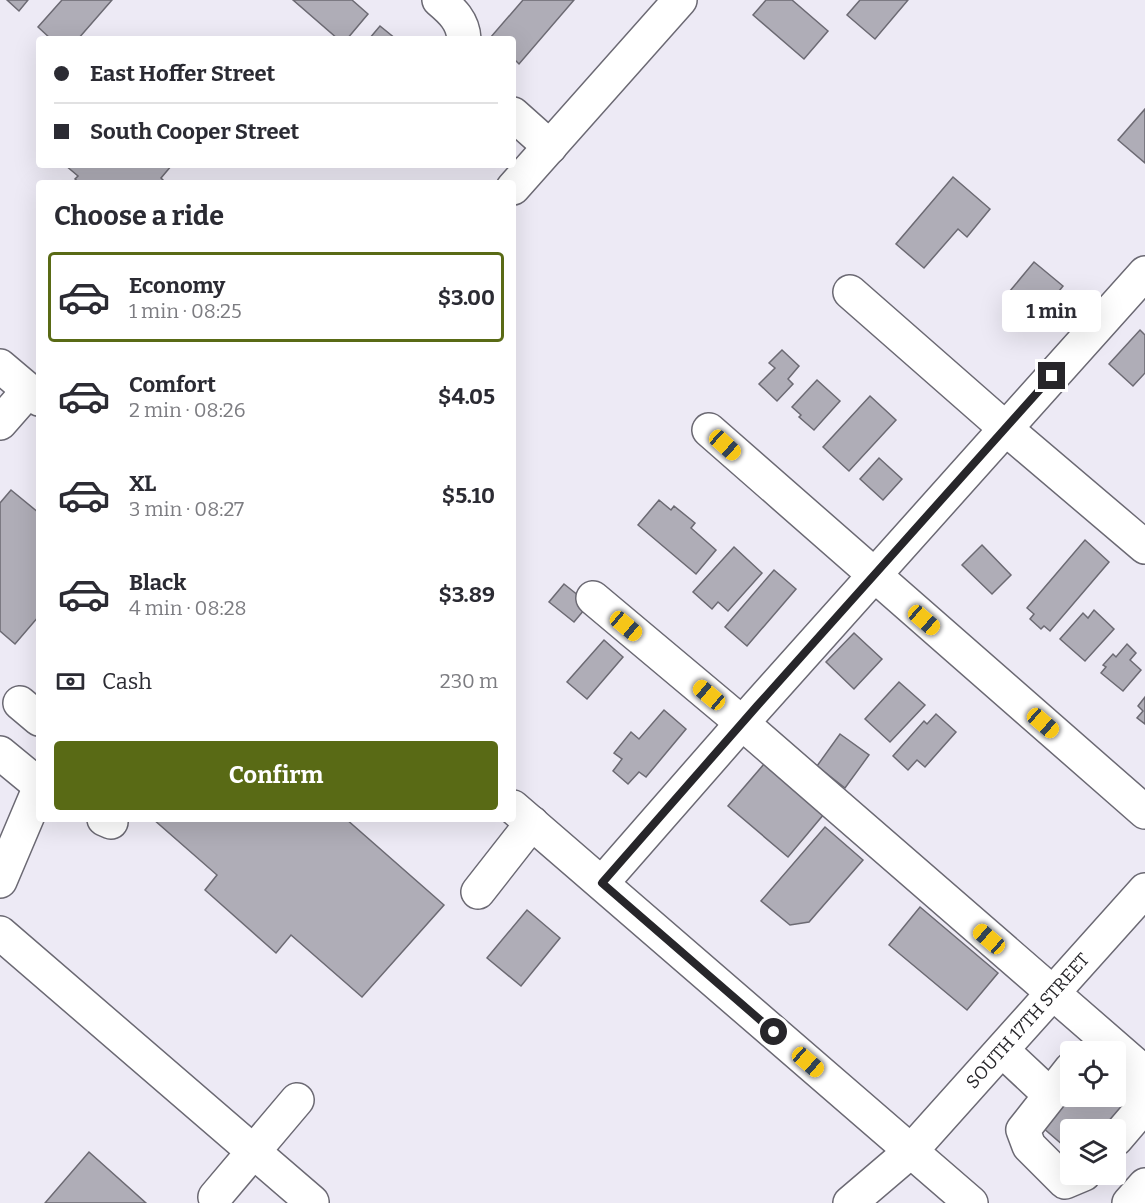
<!DOCTYPE html>
<html lang="en">
<head>
<meta charset="utf-8">
<style>
  :root { --surface:#fff; --page:#f2f2f3; --text:#2b2b33; --muted:#7c7c81; --line:#e1e1e2; --accent:#596a15 }
  body { margin:0; font-family:Bitter,serif; background:var(--page); color:var(--text); height:100vh; display:flex; flex-direction:column; font-size:22px; white-space:nowrap }
  * { box-sizing:border-box; margin:0 }
  p { font-size:20px; color:var(--muted) }
  .icon { flex:none; width:33px; height:33px; fill:none; stroke:currentColor; stroke-width:2; stroke-linecap:round; stroke-linejoin:round }
  .map { position:relative; flex:1; overflow:hidden }
  .panel { position:absolute; left:36px; top:180px; width:480px; height:642px; display:flex; flex-direction:column; background:var(--surface); border-radius:6px; box-shadow:0 6px 24px #0002 }
  .panel>* { flex:none }
  .guide { position:absolute; left:36px; top:36px; width:480px; height:132px; border-radius:6px; box-shadow:0 6px 24px #0002; display:grid; align-content:center; height:132px; padding:0 18px; background:var(--surface) }
  .buttons { position:absolute; left:1060px; top:1041px; display:grid; gap:12px }
  .buttons a { display:grid; place-items:center; width:66px; height:66px; border-radius:6px; background:var(--surface); box-shadow:0 6px 24px #0002; font-size:30px }
  .end { position:absolute; width:27px; height:27px; margin:-14px; border:8px solid #27262a; background:#fff; box-shadow:0 0 0 3px #fff }
  .from { border-radius:50% }
  .bubble { position:absolute; height:42px; border-radius:6px; background:var(--surface); box-shadow:0 6px 24px #0002; font-size:20px; font-weight:700; line-height:42px; text-align:center }
  .car { position:absolute; width:18px; height:36px; margin:-18px -9px; border-radius:8px; box-shadow:0 0 4px 2px #0007; background:linear-gradient(#f5c518 24%,#345 0 40%,#f5c518 0 76%,#345 0 86%,#f5c518 0) }
  .guide b { display:flex; align-items:center; gap:21px; height:57px; font-size:22px }
  .guide b+b { border-top:2px solid var(--line) }
  .guide i { width:15px; height:15px; background:var(--text) }
  ul { padding:0; list-style:none }
  li { display:flex; align-items:center; gap:18px; height:90px; margin:0 12px 9px; padding:0 6px; border:3px solid transparent; border-radius:6px }
  li div { flex:1 }
  li b { display:block; font-size:22px }
  li em { font-style:normal; font-weight:700 }
  li.current { border-color:var(--accent) }
  li>.icon { width:54px; height:54px; stroke-width:1.5 }
  h2 { padding:0 18px; font-size:27px; line-height:72px }
  .pay { display:flex; align-items:center; gap:15px; height:66px; padding:0 18px; font-size:22px }
  .pay p { margin-inline-start:auto }
  .primary-button { display:flex; gap:12px; margin-top:auto; padding:12px 18px }
  .primary-button a { flex:1; height:69px; border-radius:6px; background:var(--accent); color:#fff; font-size:24px; font-weight:700; line-height:69px; text-align:center }
  .map>svg:first-child { display:block }
  .building { fill:#afadb7; stroke:#6c6a73; stroke-width:1.5 }
  .lines { fill:none; stroke-linecap:round; stroke-linejoin:round }
  .minor-casing { stroke:#6b6973; stroke-width:36 }
  .minor { stroke:#fff; stroke-width:33 }
  .route { stroke:#27262a; stroke-width:8 }
  .labels { text-anchor:middle; stroke-width:4.5; stroke-linejoin:round; paint-order:stroke }
  .street-label { font-size:18px; fill:#27262a; stroke:#faf8ff }
</style>
</head>
<body>
<div class="map">
<svg width="1145" height="1203" viewBox="0 0 1145 1203">
  <rect width="100%" height="100%" fill="#edeaf5"/>
  <g class="building">
    <polygon points="7,0 28,0 19,11"/>
    <polygon points="62,0 112,0 78,39 51,39 38,27"/>
    <polygon points="293,0 352,0 368,14 347,39 338,39"/>
    <polygon points="523,0 574,0 519,64 513,58 513,39 490,38"/>
    <polygon points="766,0 792,0 828,31 804,59 753,15"/>
    <polygon points="860,0 908,0 875,39 847,15"/>
    <polygon points="380,26 396,39 369,39"/>
    <polygon points="1145,109 1145,163 1118,140"/>
    <polygon points="65,165 172,165 161,178 166,183 80,183 75,179 78,176"/>
    <polygon points="953,177 990,209 967,237 958,229 924,268 896,244"/>
    <polygon points="1034,262 1063,286 1040,315 1010,291"/>
    <polygon points="1140,330 1145,335 1145,373 1133,386 1109,364"/>
    <polygon points="782,350 799,366 788,379 793,384 777,401 759,384 775,368 769,363"/>
    <polygon points="817,380 840,401 814,430 799,417 801,415 792,407"/>
    <polygon points="870,396 896,420 849,471 823,447"/>
    <polygon points="879,458 902,479 883,500 860,479"/>
    <polygon points="11,490 39,513 39,616 15,644 0,631 0,503"/>
    <polygon points="659,500 671,510 674,506 695,523 691,528 716,550 696,574 638,525"/>
    <polygon points="1085,540 1109,562 1050,631 1044,626 1041,629 1030,619 1034,614 1027,608"/>
    <polygon points="982,545 1011,575 992,594 962,565"/>
    <polygon points="734,547 762,573 728,611 718,602 712,609 693,592"/>
    <polygon points="774,570 796,589 747,646 725,627"/>
    <polygon points="564,584 589,604 574,622 549,602"/>
    <polygon points="1094,610 1114,629 1085,661 1060,639 1083,613 1088,618"/>
    <polygon points="854,633 882,659 854,689 826,662"/>
    <polygon points="604,640 623,657 587,699 567,682"/>
    <polygon points="1127,644 1136,653 1130,660 1141,670 1123,691 1101,673 1106,667 1103,665 1113,654 1116,657"/>
    <polygon points="899,682 925,705 890,742 865,719"/>
    <polygon points="1145,697 1145,724 1137,718 1143,711 1138,706"/>
    <polygon points="664,710 686,729 646,777 639,772 628,784 613,771 622,759 614,753 631,732 639,739"/>
    <polygon points="936,714 956,732 925,767 917,760 908,770 893,756 924,721 927,724"/>
    <polygon points="840,734 869,755 845,788 817,766"/>
    <polygon points="764,764 824,814 788,857 728,806"/>
    <polygon points="153,819 346,819 444,905 362,997 291,935 276,953 205,890 217,875"/>
    <polygon points="825,827 863,860 809,922 790,925 761,901"/>
    <polygon points="920,907 998,973 967,1010 889,945"/>
    <polygon points="527,910 560,938 521,986 487,958"/>
    <polygon points="1116,1086 1131,1099 1105,1130 1071,1130 1071,1152 1042,1127 1071,1094 1071,1096 1116,1096"/>
    <polygon points="89,1152 146,1203 45,1203"/>
  </g>
  <g class="lines">
    <g class="minor-casing">
      <g id="minor">
        <path d="M439,0C452,11 463,21 464,39"/>
        <polyline points="513,114 550,147"/>
        <polyline points="513,188 680,0"/>
        <polyline points="850,292 1005,428 1145,547"/>
        <polyline points="0,366 39,399"/>
        <polyline points="0,423 29,390"/>
        <polyline points="709,430 1145,812"/>
        <polyline points="593,598 742,723 1145,1073"/>
        <polyline points="20,703 39,719"/>
        <polyline points="0,753 39,785"/>
        <polyline points="513,807 971,1203"/>
        <polyline points="104,819 111,822"/>
        <polyline points="0,881 39,789"/>
        <polyline points="602,883 742,723 1145,273"/>
        <polyline points="478,892 532,823"/>
        <polyline points="0,933 312,1202 310,1203"/>
        <polyline points="1002,1050 1050,1095"/>
        <polyline points="1071,1069 1023,1130 1029,1146 1065,1182 1084,1174"/>
        <polyline points="1116,1139 1140,1111 1134,1064"/>
        <polyline points="215,1197 297,1100"/>
        <path id="s1" d="M850,1203L911,1151L1145,890"/>
        <polyline points="1129,1203 1145,1185"/>
      </g>
    </g>
    <use href="#minor" class="minor"/>
  </g>
  <g class="lines">
    <polyline class="route" points="774,1032 602,883 757,706 1052,376"/>
  </g>
  <g class="labels">
    <g class="street-label">
      <text dy="6" stroke="none"><textPath href="#s1" startOffset="255">SOUTH 17TH STREET</textPath></text>
    </g>
  </g>
</svg>
<div class="buttons">
<a><svg class="icon" aria-label="locate" viewBox="0 0 24 24"><circle cx="12" cy="12" r="6"/><path d="M12 2v4M12 18v4M2 12h4M18 12h4"/></svg></a>
<a><svg class="icon" aria-label="layers" viewBox="0 0 24 24"><path d="M12 4l9 5-9 5-9-5zM3 14l9 5 9-5"/></svg></a>
</div>
<i class="end from" style="left:774px;top:1032px"></i>
<i class="end" style="left:1052px;top:376px"></i>
<div class="bubble" style="left:1002px;top:290px;width:99px">1 min</div>
<i class="car" style="left:725px;top:445px;rotate:132deg"></i>
<i class="car" style="left:924px;top:620px;rotate:131deg"></i>
<i class="car" style="left:626px;top:626px;rotate:130deg"></i>
<i class="car" style="left:709px;top:695px;rotate:310deg"></i>
<i class="car" style="left:1043px;top:723px;rotate:131deg"></i>
<i class="car" style="left:989px;top:939px;rotate:311deg"></i>
<i class="car" style="left:808px;top:1062px;rotate:131deg"></i>
<div class="guide">
<b><i class="from"></i>East Hoffer Street</b>
<b><i></i>South Cooper Street</b>
</div>
<section class="panel">
<h2>Choose a ride</h2>
<ul>
<li class="current"><svg class="icon" aria-label="car" viewBox="0 0 24 24"><path d="M5 17H2v-5l4-1 3-4h7l3 4 3 1v5h-3M9 17h6M6 11h13"/><circle cx="7" cy="17" r="2"/><circle cx="17" cy="17" r="2"/></svg><div><b>Economy</b><p>1 min · 08:25</p></div><em>$3.00</em></li>
<li><svg class="icon" aria-label="car" viewBox="0 0 24 24"><path d="M5 17H2v-5l4-1 3-4h7l3 4 3 1v5h-3M9 17h6M6 11h13"/><circle cx="7" cy="17" r="2"/><circle cx="17" cy="17" r="2"/></svg><div><b>Comfort</b><p>2 min · 08:26</p></div><em>$4.05</em></li>
<li><svg class="icon" aria-label="car" viewBox="0 0 24 24"><path d="M5 17H2v-5l4-1 3-4h7l3 4 3 1v5h-3M9 17h6M6 11h13"/><circle cx="7" cy="17" r="2"/><circle cx="17" cy="17" r="2"/></svg><div><b>XL</b><p>3 min · 08:27</p></div><em>$5.10</em></li>
<li><svg class="icon" aria-label="car" viewBox="0 0 24 24"><path d="M5 17H2v-5l4-1 3-4h7l3 4 3 1v5h-3M9 17h6M6 11h13"/><circle cx="7" cy="17" r="2"/><circle cx="17" cy="17" r="2"/></svg><div><b>Black</b><p>4 min · 08:28</p></div><em>$3.89</em></li>
</ul>
<div class="pay"><svg class="icon" aria-label="cash" viewBox="0 0 24 24"><path d="M3 7h18v10H3z"/><circle cx="12" cy="12" r="2"/></svg>Cash<p>230 m</p></div>
<div class="primary-button"><a>Confirm</a></div>
</section>
</div>
</body>
</html>
